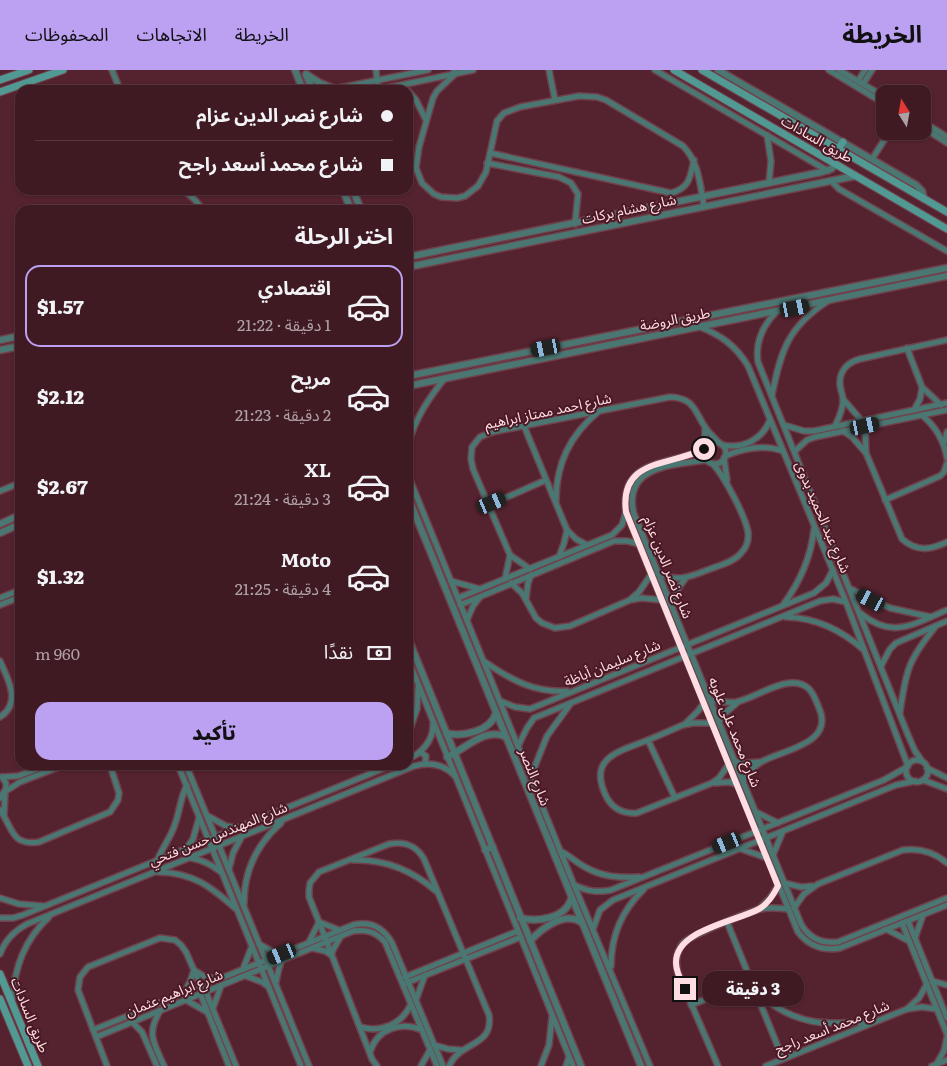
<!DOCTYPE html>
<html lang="ar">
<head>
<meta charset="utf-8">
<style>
  :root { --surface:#401a23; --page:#4b2730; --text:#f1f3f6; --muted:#aea1a6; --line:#593841; --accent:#bca0f2 }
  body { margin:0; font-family:Literata,"Noto Sans Arabic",serif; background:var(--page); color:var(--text); direction:rtl; height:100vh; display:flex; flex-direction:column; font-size:19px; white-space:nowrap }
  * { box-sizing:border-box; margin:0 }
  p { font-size:16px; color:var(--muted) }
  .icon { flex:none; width:28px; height:28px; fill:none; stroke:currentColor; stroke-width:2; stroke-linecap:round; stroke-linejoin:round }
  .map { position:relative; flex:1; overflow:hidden; direction:ltr }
  .sheet { position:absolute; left:15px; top:135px; width:398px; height:565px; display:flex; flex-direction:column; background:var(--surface); border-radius:15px; box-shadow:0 1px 4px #0004,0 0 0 1px var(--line); direction:rtl }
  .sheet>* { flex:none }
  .top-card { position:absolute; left:15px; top:15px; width:398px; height:110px; border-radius:15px; box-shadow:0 1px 4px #0004,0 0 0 1px var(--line); direction:rtl; display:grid; align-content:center; height:110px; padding:0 20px; background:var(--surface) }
  .needle { width:32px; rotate:349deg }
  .controls { position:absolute; left:876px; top:15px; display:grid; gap:10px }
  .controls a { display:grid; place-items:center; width:55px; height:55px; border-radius:10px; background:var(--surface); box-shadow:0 1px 4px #0004,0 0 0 1px var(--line); font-size:25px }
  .end { position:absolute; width:22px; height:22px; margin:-11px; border:6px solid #ffdde2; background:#111; box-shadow:0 0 0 2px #111 }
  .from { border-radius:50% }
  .bubble { position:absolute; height:35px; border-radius:15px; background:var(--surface); box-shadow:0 1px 4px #0004,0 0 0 1px var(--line); font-size:16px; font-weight:800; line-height:35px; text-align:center; direction:rtl }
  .car { position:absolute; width:15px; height:30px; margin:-15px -8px; border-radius:6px; box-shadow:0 0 4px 1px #0007; background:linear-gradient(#222 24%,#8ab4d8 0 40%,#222 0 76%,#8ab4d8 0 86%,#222 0) }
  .top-card b { display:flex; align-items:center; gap:18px; height:48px; font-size:19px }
  .top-card b+b { border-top:1px solid var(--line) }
  .top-card i { width:12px; height:12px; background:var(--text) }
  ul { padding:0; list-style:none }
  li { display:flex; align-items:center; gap:15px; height:82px; margin:0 10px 8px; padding:0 10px; border:2px solid transparent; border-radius:15px }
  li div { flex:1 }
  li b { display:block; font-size:19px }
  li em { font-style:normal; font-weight:800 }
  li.active { border-color:var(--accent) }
  li>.icon { width:45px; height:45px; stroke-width:1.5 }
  h2 { padding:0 20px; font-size:22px; line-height:60px }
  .pay { display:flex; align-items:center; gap:12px; height:55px; padding:0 20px; font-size:19px }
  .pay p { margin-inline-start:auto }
  .primary-button { display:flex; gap:10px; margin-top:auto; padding:10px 20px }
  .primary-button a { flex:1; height:58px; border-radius:15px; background:var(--accent); color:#111; font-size:20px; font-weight:800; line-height:58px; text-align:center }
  header { display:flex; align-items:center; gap:30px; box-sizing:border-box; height:70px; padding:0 25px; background:var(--accent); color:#111 }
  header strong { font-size:24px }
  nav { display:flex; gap:28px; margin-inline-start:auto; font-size:18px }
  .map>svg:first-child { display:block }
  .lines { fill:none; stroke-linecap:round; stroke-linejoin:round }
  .minor-casing { stroke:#70414c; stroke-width:8 }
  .tertiary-casing { stroke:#70414c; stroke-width:9 }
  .secondary-casing { stroke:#70414c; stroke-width:9 }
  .minor { stroke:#4b7772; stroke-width:5 }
  .tertiary { stroke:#4b7772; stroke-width:6 }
  .secondary { stroke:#519a93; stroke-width:7 }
  .route { stroke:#ffdde2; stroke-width:6 }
  .labels { text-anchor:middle; stroke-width:4; stroke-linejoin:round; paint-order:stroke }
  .street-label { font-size:14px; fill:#ffdde2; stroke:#4a1925 }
</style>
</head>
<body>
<header>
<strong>الخريطة</strong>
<nav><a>الخريطة</a><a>الاتجاهات</a><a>المحفوظات</a></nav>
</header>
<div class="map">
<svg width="947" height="996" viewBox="0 0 947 996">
  <rect width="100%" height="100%" fill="#55232f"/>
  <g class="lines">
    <g class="minor-casing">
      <g id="minor">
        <polyline points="112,0 120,20"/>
        <polyline points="376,0 378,20"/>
        <path d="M454,0L455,4L437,21L433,28L419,77L416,98L422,113L434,124L441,127L457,128L465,126L478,116L486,102L497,51L504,43L520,37L579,26L597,27L606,30L683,76C699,92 700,115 704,136"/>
        <polyline points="549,0 555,30"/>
        <polyline points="655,0 828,101"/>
        <polyline points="829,0 885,34"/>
        <polyline points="839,0 885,27"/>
        <polyline points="858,11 865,0"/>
        <polyline points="863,14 872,0"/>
        <polyline points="329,20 428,0"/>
        <polyline points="377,20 473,0"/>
        <polyline points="408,21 416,30 426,50"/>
        <polyline points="922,51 947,67"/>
        <polyline points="922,57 947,73"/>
        <polyline points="767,65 771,91 769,113"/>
        <path d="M490,83L671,123C690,118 690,107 694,90"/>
        <polyline points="872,89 890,61"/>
        <polyline points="487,93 559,107 571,113 578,124 575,154"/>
        <polyline points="831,111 839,119 947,181"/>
        <polyline points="184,120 195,130 203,140"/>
        <path d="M777,241C763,255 755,272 758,292L908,665L915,681L922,691"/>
        <path d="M700,257C721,265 736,276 748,296L846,532L908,696"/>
        <polyline points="907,278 922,317 941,335"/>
        <path d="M772,325C781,280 788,257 828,231"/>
        <polyline points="843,329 862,351"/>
        <polyline points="914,340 920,329 922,318"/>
        <path d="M922,345C935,356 944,370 947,388"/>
        <polyline points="784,355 804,361 814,361 947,333"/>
        <polyline points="524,356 567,460 576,469 587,475"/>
        <path d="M835,356C839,348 843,339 843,330C843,325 840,319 840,314C839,301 848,292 860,289L947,270"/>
        <path d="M865,356L866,383L902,469C917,482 930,480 947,472"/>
        <polyline points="705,357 705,378"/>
        <polyline points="843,361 852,367 865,382"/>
        <circle cx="715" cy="383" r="11"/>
        <polyline points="944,374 947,362"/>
        <path d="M408,375C415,349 428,329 445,308"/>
        <path d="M722,375C743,379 762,370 770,350"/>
        <path d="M704,379C671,396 619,387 626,442L798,862C809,876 823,881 840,878L947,835"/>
        <polyline points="795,381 807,370 815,367 947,340"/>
        <path d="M725,386C744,378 764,374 783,381"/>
        <polyline points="724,388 727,410"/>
        <path d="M706,390C673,395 622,396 634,444L801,854C809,868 821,874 838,872L947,828"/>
        <polyline points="408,405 574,815 650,996"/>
        <polyline points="0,421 20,413"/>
        <path d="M556,430C556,394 570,365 598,342"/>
        <polyline points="885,430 940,406 944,402 947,393"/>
        <polyline points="489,435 546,410"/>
        <polyline points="559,487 564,473 567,460"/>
        <path d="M530,499L510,485L473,399L471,389L472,377L480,367L492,362L670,327C694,328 694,340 705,357C709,363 714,367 719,373"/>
        <path d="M658,504C681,512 689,507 710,499C720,495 734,492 741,483C746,478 749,470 748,462C745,445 724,406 713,394"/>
        <polyline points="505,509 510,485"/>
        <polyline points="451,511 480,519"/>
        <polyline points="511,513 522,523 536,548 542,553 555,558 570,556 630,530 641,528 662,530"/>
        <polyline points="851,519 890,538 931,547"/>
        <polyline points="0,528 20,520"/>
        <polyline points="458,528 612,465 622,455 626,442"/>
        <polyline points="526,529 528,513 531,505"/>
        <polyline points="631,529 639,522 652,503"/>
        <polyline points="0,535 20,527"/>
        <polyline points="460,535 614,471 627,471 640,474"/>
        <polyline points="671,535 679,517 685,509"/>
        <path d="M783,535C800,512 811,488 814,459"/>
        <path d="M860,543C893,570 913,554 947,540"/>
        <path d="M786,547C817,548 841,560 864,580"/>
        <polyline points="467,550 473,536 480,527"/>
        <polyline points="408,589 573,996"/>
        <path d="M0,591C8,609 22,633 0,647"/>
        <path d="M485,592C511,610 535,623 567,621"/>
        <polyline points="881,596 890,579 896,573 947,551"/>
        <path d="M710,630C719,632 727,633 736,632C757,628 789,602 808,618C814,623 816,631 819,638C835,674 782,680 761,692C753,697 748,703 743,711"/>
        <polyline points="500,631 515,637 530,639 814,523 826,513 833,500"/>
        <path d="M900,642C906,599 909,589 936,556"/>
        <polyline points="719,652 724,644 738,632"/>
        <path d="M712,653H693L683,655C669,661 656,667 643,672C613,683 588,691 607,728C614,740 624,744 637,743L712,713L719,708L729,694"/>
        <polyline points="685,654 698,641 704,633"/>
        <polyline points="408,665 417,639 418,618"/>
        <polyline points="648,670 675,728"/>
        <polyline points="518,676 527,658 534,648 820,531 833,529 846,532"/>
        <polyline points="420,682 426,686 425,694"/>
        <path d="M408,689C421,684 434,670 433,654"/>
        <circle cx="917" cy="701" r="11"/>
        <polyline points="735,691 744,693 759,692"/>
        <polyline points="178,695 301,996"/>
        <polyline points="186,695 309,996"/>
        <polyline points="927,698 947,708"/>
        <polyline points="531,706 547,666 571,633"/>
        <polyline points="2,707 18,706 48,695"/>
        <polyline points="923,710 947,719"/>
        <polyline points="715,713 729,712 737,714"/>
        <polyline points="6,721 20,712 64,695"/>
        <polyline points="0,728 6,719 6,713 2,707"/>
        <path d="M0,740C13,758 11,776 39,772L110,742L118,730L119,723L110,695"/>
        <polyline points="756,742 778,753"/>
        <polyline points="4,745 5,724"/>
        <polyline points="208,746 226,756 236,758"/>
        <polyline points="186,779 193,769 199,748"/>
        <polyline points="741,779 767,788"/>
        <path d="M562,782C570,786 577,793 585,797C602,807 620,808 639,807"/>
        <polyline points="773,785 783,761"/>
        <path d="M191,788C203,790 211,794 221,802"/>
        <path d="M353,790C385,789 412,800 436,821"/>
        <path d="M157,791C162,778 171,767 175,754C180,741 180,728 187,715"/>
        <polyline points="229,799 233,783 241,768"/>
        <path d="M159,802C193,803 210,816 235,838"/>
        <polyline points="784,813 801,817 812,816"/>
        <path d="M574,815C587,821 597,823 611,820L884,710L907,697"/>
        <polyline points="0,828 19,834 44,836"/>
        <path d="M244,833C244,801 257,774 281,753"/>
        <polyline points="760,838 770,828 778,816"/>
        <path d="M794,838L804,824L818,814L903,780C920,778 934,782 947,793"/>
        <polyline points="0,848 13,848 23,845 392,695"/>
        <polyline points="908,851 947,948"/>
        <polyline points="727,852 783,989"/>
        <polyline points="902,853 947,964"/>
        <polyline points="593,859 600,840 613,830 896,715 915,711"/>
        <polyline points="886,859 909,871"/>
        <polyline points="915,868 923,845"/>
        <polyline points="309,872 319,852 339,860"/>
        <polyline points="259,874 273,882 281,884"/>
        <polyline points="312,878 325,881 331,885 334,878 341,866"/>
        <path d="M0,884C5,870 14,861 27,854L414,696C429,692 444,694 455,706"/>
        <path d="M611,896C611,866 622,840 644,819"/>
        <polyline points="243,899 252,876"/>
        <polyline points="246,906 262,912 269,917"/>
        <polyline points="405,907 518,861"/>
        <polyline points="932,911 947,915"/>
        <polyline points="276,912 279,898 282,890"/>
        <polyline points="406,913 521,867"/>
        <polyline points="205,920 236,996"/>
        <path d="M757,922C778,942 805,954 834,953C847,953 857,951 869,954"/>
        <polyline points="184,923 190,912 194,900 205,907 218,909"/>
        <polyline points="200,923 229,996"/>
        <path d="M12,930C15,897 24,870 49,847"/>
        <polyline points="186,930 207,942"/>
        <polyline points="416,930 425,905"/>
        <polyline points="691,935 751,911"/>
        <polyline points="213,938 221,916"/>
        <polyline points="907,939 919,928 927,914"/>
        <path d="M160,941C146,964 154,973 164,996"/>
        <polyline points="132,952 142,962 157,996"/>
        <path d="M360,957C382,963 402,954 411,934"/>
        <path d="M93,960L353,855C370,851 383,857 392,873L443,996"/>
        <path d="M96,967L353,861C367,859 376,862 385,872L437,996"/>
        <polyline points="434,975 448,979 461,980"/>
        <path d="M370,982C377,959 400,951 422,960"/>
        <polyline points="936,995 944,981 947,967"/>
        <polyline points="107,996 78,920 80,907 88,897 160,868 175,870 181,875 186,882 201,916"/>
        <path d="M377,996L372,989L319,852L309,827V820L310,813L319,802L389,774C405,771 416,775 424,789L489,945C494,977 460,971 449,996"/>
        <polyline points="421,996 430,980"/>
        <polyline points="541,996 549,975 552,947"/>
        <polyline points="566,996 569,987"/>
        <path d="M718,996L678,903C675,892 676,882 683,873C690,866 750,841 761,839C770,837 779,838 788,839"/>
        <polyline points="766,996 907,939 922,937 937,939"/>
        <polyline points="932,996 947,990"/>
      </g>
    </g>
    <g class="tertiary-casing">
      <g id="tertiary">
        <polyline points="295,0 303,20"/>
        <polyline points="718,0 916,115 922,121 924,129"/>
        <polyline points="306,4 320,13 335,19"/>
        <polyline points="306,5 313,20"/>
        <polyline points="343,120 351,140"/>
        <polyline points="353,120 361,140"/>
        <polyline points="408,187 822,102 831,99 836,94"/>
        <polyline points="408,197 855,106"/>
        <polyline points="0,270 20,266"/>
        <polyline points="0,280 20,276"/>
        <polyline points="408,306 947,198"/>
        <polyline points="408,316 947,206"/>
        <polyline points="408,427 641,996"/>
        <polyline points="0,454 20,445"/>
        <polyline points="0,463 20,454"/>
        <polyline points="408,568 581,996"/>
        <path d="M446,663C462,667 490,662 496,643"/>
        <path d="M447,687C464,680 486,656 506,667"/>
        <polyline points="485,780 493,777"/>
        <path d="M520,848C537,852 565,849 571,829"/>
        <path d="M530,871C541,859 564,841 581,852"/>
      </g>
    </g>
    <g class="secondary-casing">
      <g id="secondary">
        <polyline points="674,0 947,159"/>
        <polyline points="702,0 947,142"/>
        <polyline points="0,10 29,0"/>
        <polyline points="0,22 63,0"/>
        <polyline points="838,79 843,72"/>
        <polyline points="0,904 38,996"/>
        <polyline points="0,929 28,996"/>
      </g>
    </g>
    <use href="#minor" class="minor"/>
    <use href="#tertiary" class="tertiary"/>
    <use href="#secondary" class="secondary"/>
  </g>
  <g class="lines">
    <path class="route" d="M685,919C681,911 676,902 676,893C675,860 735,852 759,839C768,834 774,824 778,816L626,442C619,388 671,396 704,379"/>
  </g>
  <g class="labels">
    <g class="street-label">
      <text transform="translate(817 69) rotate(30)" y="5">طريق السادات</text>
      <text transform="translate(629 139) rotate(-12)" y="5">شارع هشام بركات</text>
      <text transform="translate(675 249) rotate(-11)" y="5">طريق الروضة</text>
      <text transform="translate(548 341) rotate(-12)" y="5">شارع احمد ممتاز ابراهيم</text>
      <text transform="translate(823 447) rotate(67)" y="5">شارع عبد الحميد بدوى</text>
      <text transform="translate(668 497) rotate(68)" y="5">شارع نصر الدين عزام</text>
      <text transform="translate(612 593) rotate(-22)" y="5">شارع سليمان أباظة</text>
      <text transform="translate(735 662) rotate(68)" y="5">شارع محمد على علوبه</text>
      <text transform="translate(535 707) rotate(68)" y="5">شارع النصر</text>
      <text transform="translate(218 764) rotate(-22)" y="5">شارع المهندس حسن فتحي</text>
      <text transform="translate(174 923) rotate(-22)" y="5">شارع ابراهيم عثمان</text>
      <text transform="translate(30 945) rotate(68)" y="5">طريق السادات</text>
      <text transform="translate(832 957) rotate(-22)" y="5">شارع محمد أسعد راجح</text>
    </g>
  </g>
</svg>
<div class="controls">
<a><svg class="needle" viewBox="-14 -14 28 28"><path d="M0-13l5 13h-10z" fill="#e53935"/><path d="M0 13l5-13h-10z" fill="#aea1a6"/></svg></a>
</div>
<i class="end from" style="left:704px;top:379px"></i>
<i class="end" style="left:685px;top:919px"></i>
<div class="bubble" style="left:702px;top:901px;width:102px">3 دقيقة</div>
<i class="car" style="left:795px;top:238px;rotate:79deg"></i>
<i class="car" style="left:546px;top:278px;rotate:259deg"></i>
<i class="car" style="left:865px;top:356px;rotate:78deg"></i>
<i class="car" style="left:492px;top:433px;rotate:67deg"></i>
<i class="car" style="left:871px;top:530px;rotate:297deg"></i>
<i class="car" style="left:727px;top:773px;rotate:248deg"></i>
<i class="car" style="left:282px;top:884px;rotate:248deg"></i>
<div class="top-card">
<b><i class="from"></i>شارع نصر الدين عزام</b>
<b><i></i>شارع محمد أسعد راجح</b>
</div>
<section class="sheet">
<h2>اختر الرحلة</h2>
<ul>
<li class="active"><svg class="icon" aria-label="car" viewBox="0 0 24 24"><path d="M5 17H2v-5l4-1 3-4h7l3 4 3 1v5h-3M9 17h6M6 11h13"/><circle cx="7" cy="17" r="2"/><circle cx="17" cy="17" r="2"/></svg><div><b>اقتصادي</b><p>1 دقيقة · 21:22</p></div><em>$1.57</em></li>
<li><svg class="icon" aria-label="car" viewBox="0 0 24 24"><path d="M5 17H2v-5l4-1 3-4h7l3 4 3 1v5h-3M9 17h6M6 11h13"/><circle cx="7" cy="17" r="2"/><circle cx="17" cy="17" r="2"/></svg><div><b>مريح</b><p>2 دقيقة · 21:23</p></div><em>$2.12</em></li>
<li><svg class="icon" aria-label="car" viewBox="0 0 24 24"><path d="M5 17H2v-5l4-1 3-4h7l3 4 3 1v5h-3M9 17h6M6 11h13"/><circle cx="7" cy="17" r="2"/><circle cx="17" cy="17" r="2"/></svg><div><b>XL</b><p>3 دقيقة · 21:24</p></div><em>$2.67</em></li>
<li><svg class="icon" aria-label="car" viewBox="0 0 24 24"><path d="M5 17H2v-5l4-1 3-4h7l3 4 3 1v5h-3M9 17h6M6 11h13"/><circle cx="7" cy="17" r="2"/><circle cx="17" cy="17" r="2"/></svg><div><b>Moto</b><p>4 دقيقة · 21:25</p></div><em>$1.32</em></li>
</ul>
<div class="pay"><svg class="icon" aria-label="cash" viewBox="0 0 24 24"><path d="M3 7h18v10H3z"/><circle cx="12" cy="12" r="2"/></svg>نقدًا<p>960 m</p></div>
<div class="primary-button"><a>تأكيد</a></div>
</section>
</div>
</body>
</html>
